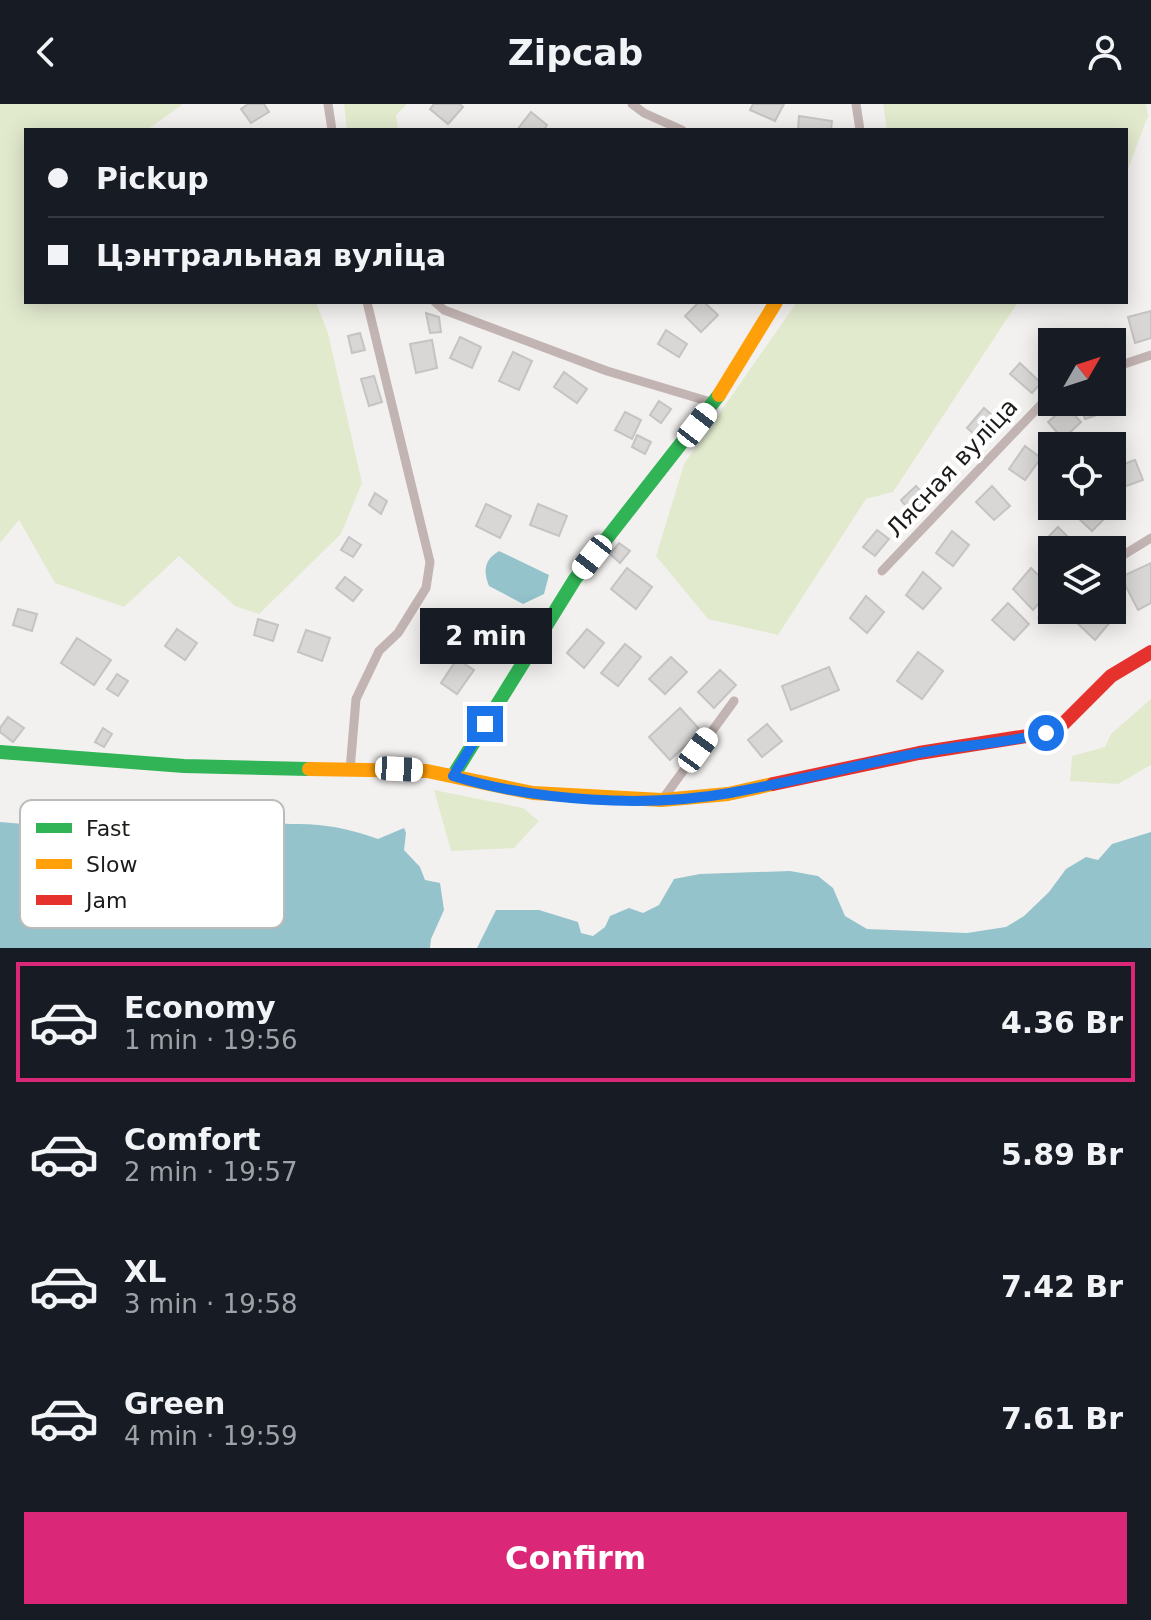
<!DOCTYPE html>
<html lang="en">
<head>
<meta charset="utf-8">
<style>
  :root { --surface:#171b24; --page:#20242c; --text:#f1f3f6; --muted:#9ea1a6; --line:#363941; --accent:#db2777 }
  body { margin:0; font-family:"DejaVu Sans",sans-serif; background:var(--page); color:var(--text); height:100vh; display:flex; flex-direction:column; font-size:30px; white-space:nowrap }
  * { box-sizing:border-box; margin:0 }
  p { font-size:26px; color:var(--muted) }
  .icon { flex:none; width:44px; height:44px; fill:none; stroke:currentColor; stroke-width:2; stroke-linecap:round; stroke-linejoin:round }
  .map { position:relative; height:844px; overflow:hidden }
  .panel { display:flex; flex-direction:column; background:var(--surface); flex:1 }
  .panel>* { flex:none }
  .hud { position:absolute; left:24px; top:24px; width:1104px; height:176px; border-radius:0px; box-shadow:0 4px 20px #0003; display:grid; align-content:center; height:176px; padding:0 24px; background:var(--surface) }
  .needle { width:52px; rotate:51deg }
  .controls { position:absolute; left:1038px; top:224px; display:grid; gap:16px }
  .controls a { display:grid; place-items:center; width:88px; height:88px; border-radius:0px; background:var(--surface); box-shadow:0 4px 20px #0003; font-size:40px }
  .end { position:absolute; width:36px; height:36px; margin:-18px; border:10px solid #1a73e8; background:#fff; box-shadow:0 0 0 4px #fff }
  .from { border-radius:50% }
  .bubble { position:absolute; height:56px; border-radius:0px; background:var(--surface); box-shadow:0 4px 20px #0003; font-size:26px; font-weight:700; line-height:56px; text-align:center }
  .car { position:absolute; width:24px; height:48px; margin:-24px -12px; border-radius:10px; box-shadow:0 0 6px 2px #0007; background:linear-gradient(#fff 24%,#345 0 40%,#fff 0 76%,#345 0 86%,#fff 0) }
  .hud b { display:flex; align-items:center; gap:28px; height:76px; font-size:30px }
  .hud b+b { border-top:2px solid var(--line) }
  .hud i { width:20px; height:20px; background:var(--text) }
  ul { padding:14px 0 0; list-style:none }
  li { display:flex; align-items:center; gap:24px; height:120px; margin:0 16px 12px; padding:0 8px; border:4px solid transparent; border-radius:0px }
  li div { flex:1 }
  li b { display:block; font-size:30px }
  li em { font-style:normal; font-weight:700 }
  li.active { border-color:var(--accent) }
  li>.icon { width:72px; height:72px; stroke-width:1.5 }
  .action { display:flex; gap:16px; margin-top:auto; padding:16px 24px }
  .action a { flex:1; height:92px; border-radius:0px; background:var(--accent); color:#fff; font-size:32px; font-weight:700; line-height:92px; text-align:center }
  header { display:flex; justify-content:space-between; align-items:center; height:104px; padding:0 24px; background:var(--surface); font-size:36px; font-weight:700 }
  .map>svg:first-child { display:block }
  .green { fill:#e2eace }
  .water { fill:#94c3cb }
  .building { fill:#d8d7d6; stroke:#c5c3c3; stroke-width:2 }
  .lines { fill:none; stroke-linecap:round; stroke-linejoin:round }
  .street { stroke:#c2b4b2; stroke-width:9 }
  .fast { stroke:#30b455; stroke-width:14 }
  .slow { stroke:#ff9f0a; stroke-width:14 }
  .jam { stroke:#e5322d; stroke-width:14 }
  .route { stroke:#1a73e8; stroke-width:10 }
  .labels { text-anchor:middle; stroke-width:8; stroke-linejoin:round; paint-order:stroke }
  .street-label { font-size:24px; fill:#1c1b19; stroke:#fff }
  .key { fill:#fff; stroke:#bbbbba; stroke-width:2 }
  .key-label { font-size:22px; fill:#1c1b19 }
</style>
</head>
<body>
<header><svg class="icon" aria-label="back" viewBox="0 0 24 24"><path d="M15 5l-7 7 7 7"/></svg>Zipcab<svg class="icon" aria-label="person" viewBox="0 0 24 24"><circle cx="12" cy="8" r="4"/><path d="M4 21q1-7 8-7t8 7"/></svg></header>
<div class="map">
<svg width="1151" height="844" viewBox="0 0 1151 844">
  <rect width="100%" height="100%" fill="#f3f1ef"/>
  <g class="green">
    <polygon points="0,0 183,0 147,26 26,26 26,198 316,198 328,229 362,379 341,430 259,510 235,502 179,452 124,503 55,479 19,416 0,439"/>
    <polygon points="344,0 407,0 396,11 398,26 347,26"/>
    <polygon points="883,0 1146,0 1148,12 1126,70 1126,26 887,26"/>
    <polygon points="797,198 1018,198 893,388 866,395 778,531 708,515 656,452 684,360"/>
    <polygon points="1151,595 1151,661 1118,680 1070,677 1072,652 1105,643 1111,630"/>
    <polygon points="434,686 523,704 539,717 514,744 451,747"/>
  </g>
  <g class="water">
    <path d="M499,447L549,471L544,490L523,500L489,482C483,467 484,456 499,447Z"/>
    <path d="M177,714L187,715L194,739C215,756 229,721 247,718C263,715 275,720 291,720C322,719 348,724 378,735L404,724L406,729L404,746L420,763L425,776L440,779L444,806L431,835L430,844H0V718L72,724L115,718L137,730L158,719Z"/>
    <polygon points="1151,728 1151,844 477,844 496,806 539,806 578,818 581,829 593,832 605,823 610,812 629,804 643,809 659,801 674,775 700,770 790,767 818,772 833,784 845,812 867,825 967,829 1006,823 1024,812 1049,788 1066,765 1086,753 1098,756 1112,740"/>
  </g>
  <g class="building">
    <polygon points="248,0 264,0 269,8 251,19 241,5"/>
    <polygon points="434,0 460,0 463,3 448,20 430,5"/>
    <polygon points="753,0 784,0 775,17 750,6"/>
    <polygon points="531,8 547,21 544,26 517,26"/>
    <polygon points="799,12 832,17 831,26 798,26"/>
    <polygon points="699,198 704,198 718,211 701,228 685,212"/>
    <polygon points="1151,207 1151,234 1135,239 1128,213"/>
    <polygon points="426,209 439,213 441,228 430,229"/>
    <polygon points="666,226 687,240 679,253 658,240"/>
    <polygon points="360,229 365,246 352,249 348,232"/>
    <polygon points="460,233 481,243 472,264 450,254"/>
    <polygon points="432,236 437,264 416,269 410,240"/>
    <polygon points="1062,236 1052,238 1052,274 1048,275 1042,239"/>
    <polygon points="513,248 532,257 519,286 499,277"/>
    <polygon points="1020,259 1041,279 1032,289 1010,270"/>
    <polygon points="564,268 587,285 577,299 554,283"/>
    <polygon points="374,272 382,298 369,302 361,275"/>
    <polygon points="659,297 671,305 661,319 650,311"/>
    <polygon points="1079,298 1106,298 1109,307 1085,315"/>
    <polygon points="1066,302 1081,318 1063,335 1048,318"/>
    <polygon points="984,304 999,317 982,337 967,324"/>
    <polygon points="625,308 641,316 632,335 615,326"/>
    <polygon points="637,331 651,338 645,350 632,343"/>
    <polygon points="1025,342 1041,354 1025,376 1009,365"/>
    <polygon points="1135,356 1143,376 1118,385 1112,364"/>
    <polygon points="916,382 931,399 916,415 901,396"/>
    <polygon points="992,382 1010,402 994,416 976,398"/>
    <polygon points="375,389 387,397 381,410 369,401"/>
    <polygon points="486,400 511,412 500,434 476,422"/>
    <polygon points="538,400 567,412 559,432 530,421"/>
    <polygon points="1086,402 1102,402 1110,409 1092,427 1076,412"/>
    <polygon points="1058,423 1073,438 1064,446 1047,434"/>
    <polygon points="877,426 889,435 875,452 863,443"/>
    <polygon points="952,427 969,441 953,462 936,449"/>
    <polygon points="349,433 361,441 353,453 341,446"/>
    <polygon points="619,439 630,447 620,459 610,450"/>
    <polygon points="1151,459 1151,499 1138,506 1121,473"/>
    <polygon points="627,464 652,483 636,505 611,485"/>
    <polygon points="1031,464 1052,484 1033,506 1013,485"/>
    <polygon points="923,468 941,484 923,505 906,491"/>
    <polygon points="345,473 362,486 353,497 336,484"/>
    <polygon points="866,492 884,508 867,529 850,514"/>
    <polygon points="1008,499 1029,520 1014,536 992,516"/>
    <polygon points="18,505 37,510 32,527 13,521"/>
    <polygon points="1084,506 1101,506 1111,517 1095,536 1074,516"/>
    <polygon points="258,515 278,521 273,537 254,531"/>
    <polygon points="177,525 197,539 185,556 165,542"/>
    <polygon points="587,525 604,539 584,564 567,549"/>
    <polygon points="306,526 330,534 322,557 298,548"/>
    <polygon points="77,534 111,556 94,581 61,559"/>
    <polygon points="625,540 641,553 618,582 601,569"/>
    <polygon points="918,548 943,567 922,595 897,577"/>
    <polygon points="671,553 687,568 665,590 649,575"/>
    <polygon points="457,555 474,566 457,590 441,579"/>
    <polygon points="829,563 839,586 791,606 782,582"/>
    <polygon points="720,566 736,581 714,604 698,588"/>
    <polygon points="117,570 128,577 118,592 107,585"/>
    <polygon points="680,604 701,627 670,656 649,633"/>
    <polygon points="8,613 24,624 13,638 0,628 0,624"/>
    <polygon points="767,620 782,637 762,653 748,636"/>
    <polygon points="103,624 112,630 104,643 95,638"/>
  </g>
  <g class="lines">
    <g class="street">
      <polyline points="328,0 332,26"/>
      <polyline points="632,0 644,9 682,26"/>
      <polyline points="856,0 860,26"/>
      <polyline points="435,198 444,206 607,267 714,299"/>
      <polyline points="1112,264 1151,251"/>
      <polyline points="1112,458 1151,434"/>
      <polyline points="882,467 1052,289"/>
      <polyline points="1042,514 1052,505"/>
      <polyline points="350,666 356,595 379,547 398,529 426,484 430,458 367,198"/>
      <polyline points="662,696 734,597"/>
    </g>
    <g class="fast">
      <polyline points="0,648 184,662 309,665"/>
      <polyline points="453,672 575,475 719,291"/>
    </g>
    <g class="slow">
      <polyline points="719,291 776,198"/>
      <polyline points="309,665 427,667 533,689 662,696 728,690 773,680"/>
    </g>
    <polyline class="jam" points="773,680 919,649 1046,629 1063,620 1111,572 1151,548"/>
  </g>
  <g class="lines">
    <path class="route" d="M485,620L453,672C535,697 646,704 730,689C792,678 853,662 914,650C958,641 1003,640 1046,629"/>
  </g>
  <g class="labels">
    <g class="street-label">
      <text transform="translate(952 364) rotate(-47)" y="8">Лясная вуліца</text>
    </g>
  </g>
  <rect x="20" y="696" width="264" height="128" rx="12" class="key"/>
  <rect x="36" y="719" width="36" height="10" fill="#30b455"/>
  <rect x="36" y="755" width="36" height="10" fill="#ff9f0a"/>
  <rect x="36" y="791" width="36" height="10" fill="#e5322d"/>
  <g class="key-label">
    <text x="86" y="732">Fast</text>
    <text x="86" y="768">Slow</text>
    <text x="86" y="804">Jam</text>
  </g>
</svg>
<div class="controls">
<a><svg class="needle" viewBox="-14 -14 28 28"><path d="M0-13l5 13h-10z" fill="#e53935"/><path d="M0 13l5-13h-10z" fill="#9ea1a6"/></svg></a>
<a><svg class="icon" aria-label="locate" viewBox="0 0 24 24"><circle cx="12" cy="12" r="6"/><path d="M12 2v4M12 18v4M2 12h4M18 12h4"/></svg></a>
<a><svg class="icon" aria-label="layers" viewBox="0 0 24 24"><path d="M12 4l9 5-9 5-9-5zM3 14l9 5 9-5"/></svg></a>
</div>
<i class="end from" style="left:1046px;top:629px"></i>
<i class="end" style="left:485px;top:620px"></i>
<div class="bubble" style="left:420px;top:504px;width:132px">2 min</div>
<i class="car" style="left:697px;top:321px;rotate:38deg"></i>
<i class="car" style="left:592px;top:453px;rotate:218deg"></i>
<i class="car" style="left:698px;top:646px;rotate:36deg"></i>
<i class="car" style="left:399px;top:665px;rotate:93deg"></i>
<div class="hud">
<b><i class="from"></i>Pickup</b>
<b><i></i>Цэнтральная вуліца</b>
</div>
</div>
<section class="panel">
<ul>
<li class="active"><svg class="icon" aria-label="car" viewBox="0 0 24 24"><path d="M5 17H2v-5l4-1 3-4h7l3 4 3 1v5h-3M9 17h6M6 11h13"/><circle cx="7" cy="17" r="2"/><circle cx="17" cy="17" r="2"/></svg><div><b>Economy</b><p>1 min · 19:56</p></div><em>4.36 Br</em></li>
<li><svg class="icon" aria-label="car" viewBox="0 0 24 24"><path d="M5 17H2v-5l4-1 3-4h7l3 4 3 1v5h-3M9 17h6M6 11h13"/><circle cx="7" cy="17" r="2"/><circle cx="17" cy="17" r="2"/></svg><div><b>Comfort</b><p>2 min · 19:57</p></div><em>5.89 Br</em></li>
<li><svg class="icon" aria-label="car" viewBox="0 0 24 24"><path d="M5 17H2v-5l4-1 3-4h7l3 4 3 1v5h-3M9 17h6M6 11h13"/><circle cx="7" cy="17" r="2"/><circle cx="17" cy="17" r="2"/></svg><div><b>XL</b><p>3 min · 19:58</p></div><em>7.42 Br</em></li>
<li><svg class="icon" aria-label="car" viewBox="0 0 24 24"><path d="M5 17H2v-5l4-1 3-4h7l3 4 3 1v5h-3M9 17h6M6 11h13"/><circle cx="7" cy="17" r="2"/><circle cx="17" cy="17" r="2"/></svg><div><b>Green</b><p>4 min · 19:59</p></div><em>7.61 Br</em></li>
</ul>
<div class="action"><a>Confirm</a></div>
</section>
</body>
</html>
